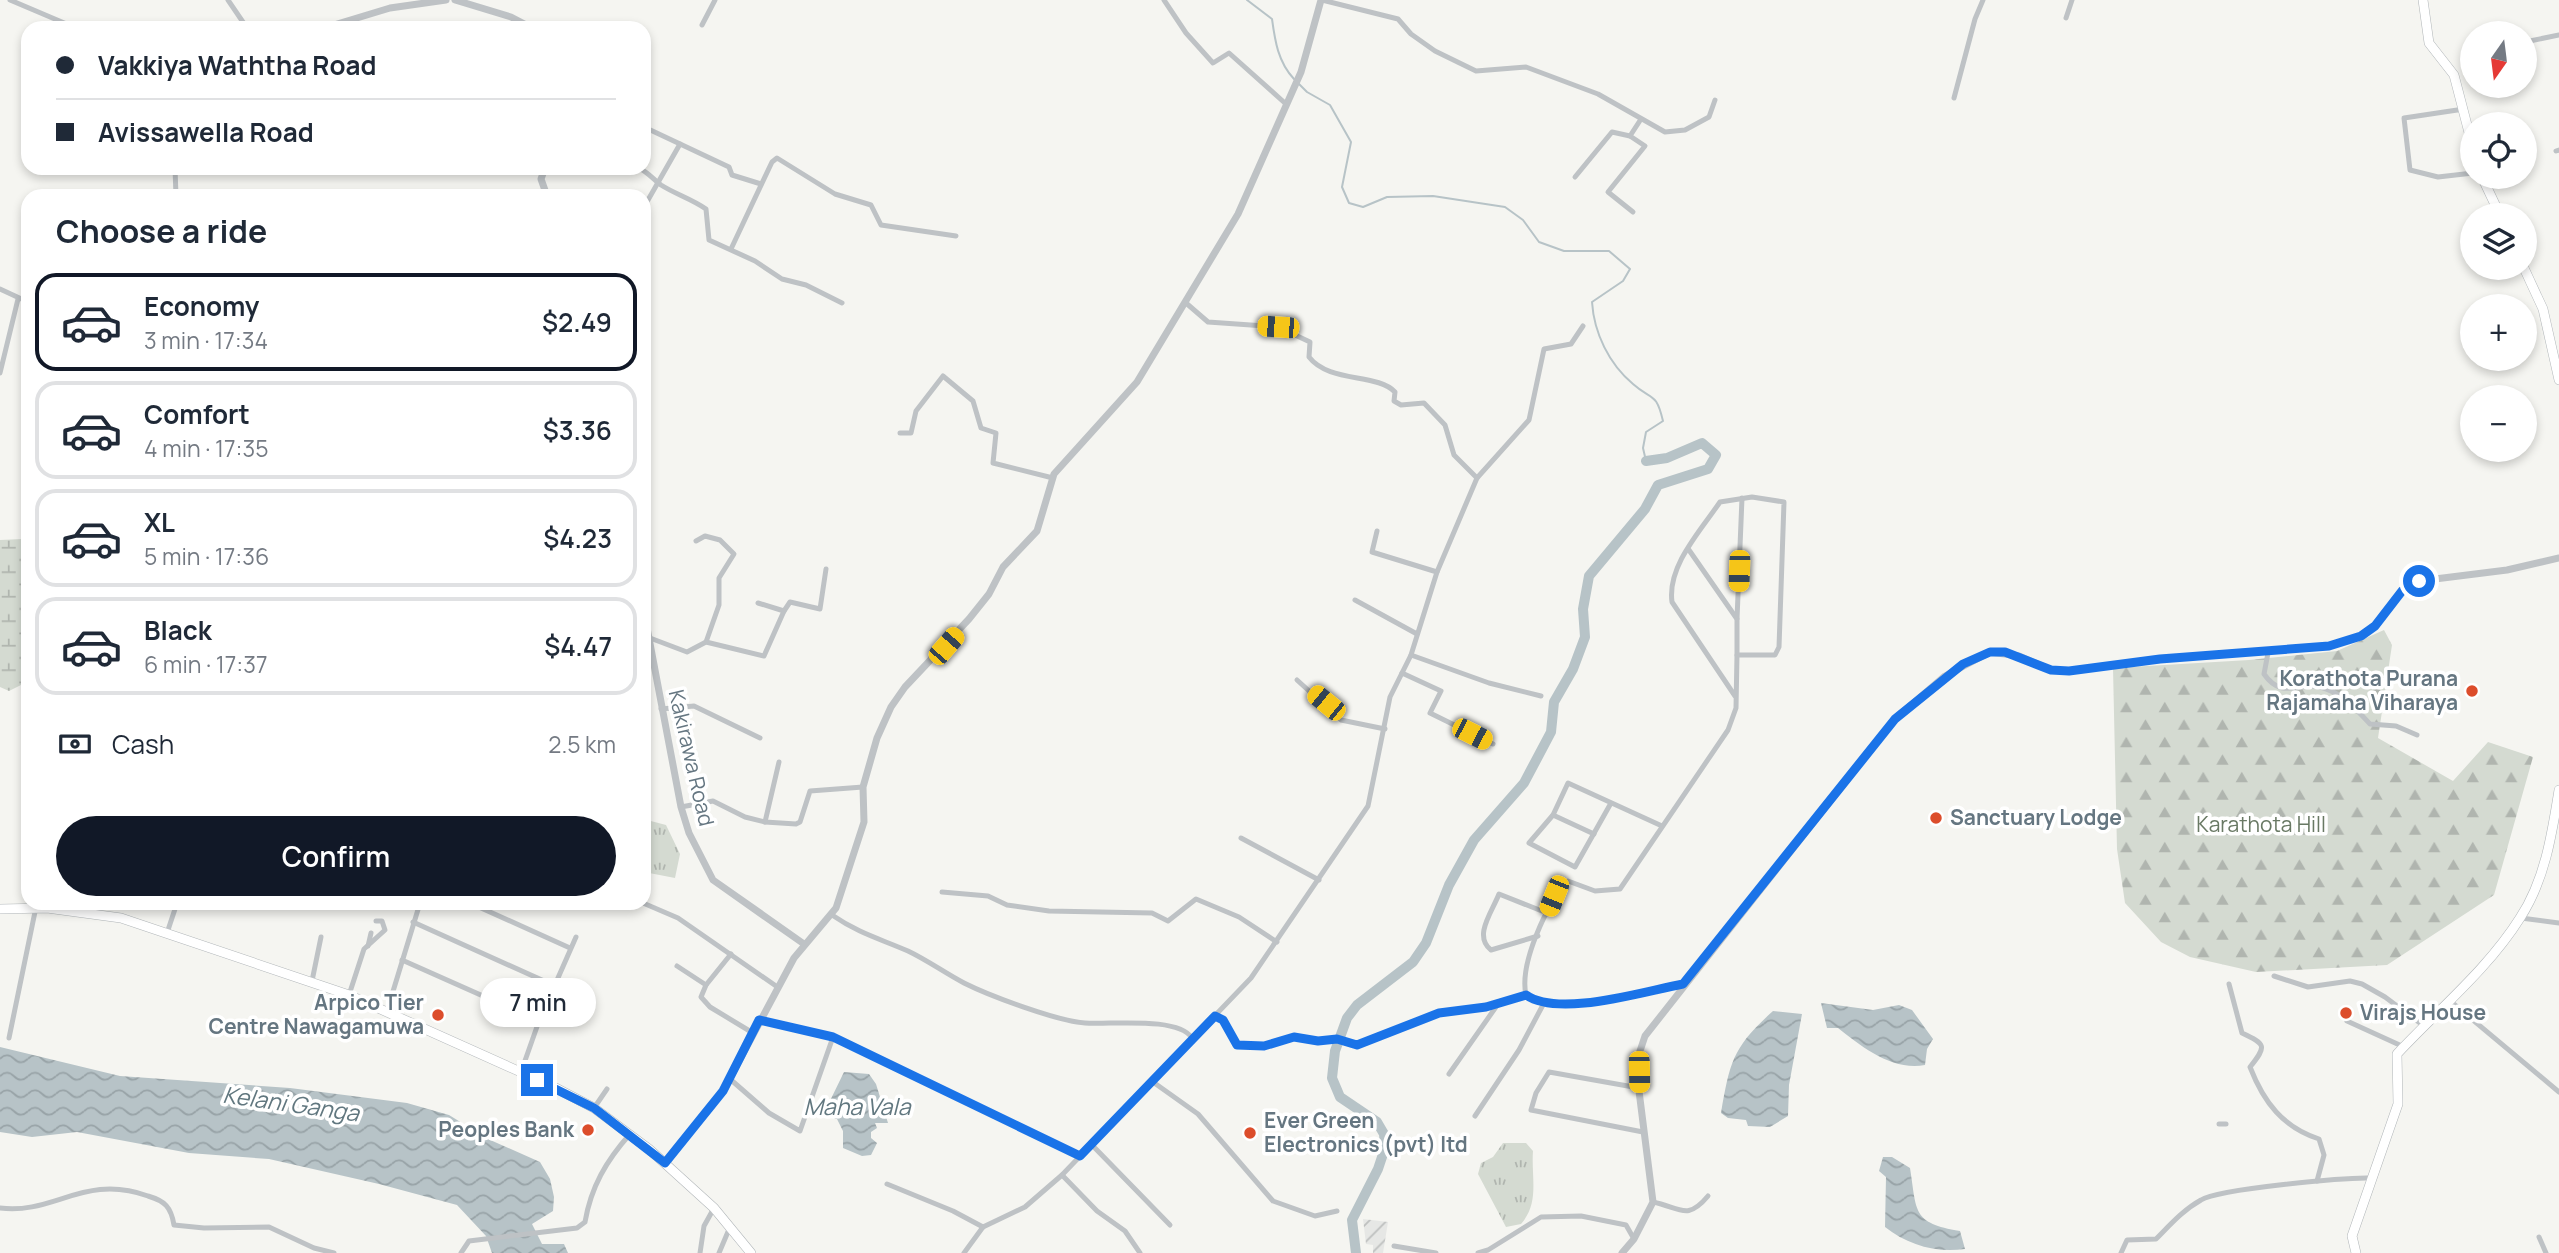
<!DOCTYPE html>
<html lang="en">
<head>
<meta charset="utf-8">
<style>
  :root { --surface:#fff; --page:#f6f6f7; --text:#1f2937; --muted:#747a83; --line:#e0e1e3; --accent:#111827 }
  body { margin:0; font-family:Manrope,sans-serif; background:var(--page); color:var(--text); height:100vh; display:flex; flex-direction:column; font-size:26px; white-space:nowrap }
  * { box-sizing:border-box; margin:0 }
  p { font-size:23px; color:var(--muted) }
  .icon { flex:none; width:38px; height:38px; fill:none; stroke:currentColor; stroke-width:2; stroke-linecap:round; stroke-linejoin:round }
  .map { position:relative; flex:1; overflow:hidden }
  .side { position:absolute; left:21px; top:189px; width:630px; height:721px; display:flex; flex-direction:column; background:var(--surface); border-radius:21px; box-shadow:0 4px 10px #0003 }
  .side>* { flex:none }
  .banner { position:absolute; left:21px; top:21px; width:630px; height:154px; border-radius:21px; box-shadow:0 4px 10px #0003; display:grid; align-content:center; height:154px; padding:0 35px; background:var(--surface) }
  .needle { width:46px; rotate:194deg }
  .tools { position:absolute; left:2460px; top:21px; display:grid; gap:14px }
  .tools a { display:grid; place-items:center; width:77px; height:77px; border-radius:50%; background:var(--surface); box-shadow:0 4px 10px #0003; font-size:35px }
  .end { position:absolute; width:32px; height:32px; margin:-16px; border:9px solid #1a73e8; background:#fff; box-shadow:0 0 0 4px #fff }
  .from { border-radius:50% }
  .bubble { position:absolute; height:49px; border-radius:24px; background:var(--surface); box-shadow:0 4px 10px #0003; font-size:23px; font-weight:600; line-height:49px; text-align:center }
  .car { position:absolute; width:21px; height:42px; margin:-21px -10px; border-radius:9px; box-shadow:0 0 5px 2px #0007; background:linear-gradient(#f5c518 24%,#345 0 40%,#f5c518 0 76%,#345 0 86%,#f5c518 0) }
  .banner b { display:flex; align-items:center; gap:24px; height:66px; font-size:26px }
  .banner b+b { border-top:2px solid var(--line) }
  .banner i { width:18px; height:18px; background:var(--text) }
  ul { padding:0; list-style:none }
  li { display:flex; align-items:center; gap:21px; height:98px; margin:0 14px 10px; padding:0 21px; border:4px solid var(--line); border-radius:21px }
  li div { flex:1 }
  li b { display:block; font-size:26px }
  li em { font-style:normal; font-weight:600 }
  li.on { border-color:var(--accent) }
  li>.icon { width:63px; height:63px; stroke-width:1.5 }
  h2 { padding:0 35px; font-size:32px; line-height:84px }
  .pay { display:flex; align-items:center; gap:18px; height:77px; padding:0 35px; font-size:26px }
  .pay p { margin-inline-start:auto }
  .action { display:flex; gap:14px; margin-top:auto; padding:14px 35px }
  .action a { flex:1; height:80px; border-radius:42px; background:var(--accent); color:#fff; font-size:28px; font-weight:600; line-height:80px; text-align:center }
  .map>svg:first-child { display:block }
  .industrial { fill:url(#industrial-furrows) }
  .grass { fill:url(#grass-tufts) }
  .forest { fill:url(#forest-firs) }
  .wetland { fill:url(#wetland-marsh) }
  .water { fill:url(#water-waves) }
  .lines { fill:none; stroke-linecap:round; stroke-linejoin:round }
  .stream { stroke:#b7c3c7; stroke-width:2 }
  .river { stroke:#b7c3c7; stroke-width:10 }
  .primary-casing { stroke:#b1b6b9; stroke-width:10 }
  .minor { stroke:#bec2c5; stroke-width:5 }
  .tertiary { stroke:#bec2c5; stroke-width:7 }
  .primary { stroke:#fff; stroke-width:9 }
  .route { stroke:#1a73e8; stroke-width:9 }
  .poi-dot { fill:#dc4d2b; stroke:#fff; stroke-width:2.5 }
  .labels { text-anchor:middle; stroke-width:7; stroke-linejoin:round; paint-order:stroke }
  .poi-label { font-size:21px; font-weight:bold; fill:#657681; stroke:#fff; text-anchor:end }
  .street-label { font-size:21px; fill:#657681; stroke:#fff }
  .park-label { font-size:21px; fill:#697964; stroke:#fff }
  .water-label { font-size:23px; font-style:italic; fill:#61777f; stroke:#fff }
</style>
</head>
<body>
<div class="map">
<svg width="2559" height="1253" viewBox="0 0 2559 1253">
  <defs>
    <pattern id="industrial-furrows" width="10" height="10" patternUnits="userSpaceOnUse" patternTransform="scale(1.75)"><rect width="10" height="10" fill="#e6e7e5"/><path d="M-1 1l2-2M0 10L10 0M9 11l2-2" fill="none" stroke="#bec0bf"/></pattern>
    <pattern id="grass-tufts" width="24" height="20" patternUnits="userSpaceOnUse" patternTransform="scale(1.75)"><rect width="24" height="20" fill="#d4dad1"/><path d="M3 7l-1-3M5 7V3M7 7l1-3M15 17l-1-3M17 17v-4M19 17l1-3" fill="none" stroke="#b0b5af"/></pattern>
    <pattern id="forest-firs" width="22" height="20" patternUnits="userSpaceOnUse" patternTransform="scale(1.75)"><rect width="22" height="20" fill="#d4dad1"/><path d="M5 1l3.5 6h-7zM16 11l3.5 6h-7z" fill="#b0b5af"/></pattern>
    <pattern id="wetland-marsh" width="20" height="14" patternUnits="userSpaceOnUse" patternTransform="scale(1.75)"><rect width="20" height="14" fill="#d4dad1"/><path d="M1 5h8M5 5V1M11 12h8M15 12V8" fill="none" stroke="#b0b5af"/></pattern>
    <pattern id="water-waves" width="16" height="10" patternUnits="userSpaceOnUse" patternTransform="scale(1.75)"><rect width="16" height="10" fill="#b7c3c7"/><path d="M0 5q4-4 8 0t8 0" fill="none" stroke="#98a3a7"/></pattern>
  </defs>
  <rect width="100%" height="100%" fill="#f5f5f1"/>
  <polygon class="industrial" points="1363,1219 1388,1222 1383,1253 1373,1253 1373,1245 1366,1244"/>
  <g class="grass">
    <polygon points="647,820 666,825 680,854 675,878 644,872 644,823"/>
    <path d="M1503,1143H1526L1533,1151C1531,1178 1540,1202 1521,1224L1506,1227L1478,1174L1481,1163L1493,1157Z"/>
  </g>
  <polygon class="forest" points="2384,630 2392,645 2378,738 2453,781 2488,742 2533,757 2494,895 2387,965 2256,972 2190,957 2161,942 2125,903 2117,849 2113,668 2249,660 2337,651"/>
  <polygon class="wetland" points="28,534 28,658 24,658 21,685 9,691 0,687 0,540 22,539"/>
  <g class="water">
    <path d="M1821,1003L1873,1010L1899,1005L1912,1010L1933,1039L1927,1049L1925,1065C1892,1071 1862,1047 1838,1028H1827Z"/>
    <path d="M1773,1011L1802,1014L1789,1085L1788,1116L1770,1127L1748,1126L1746,1120L1728,1118L1721,1113C1730,1061 1733,1047 1773,1011Z"/>
    <polygon points="0,1047 120,1076 290,1088 407,1103 449,1115 488,1139 540,1162 550,1179 554,1197 553,1211 532,1224 542,1244 564,1244 568,1253 492,1253 486,1236 457,1205 379,1184 269,1159 189,1153 77,1132 32,1137 0,1132"/>
    <polygon points="844,1072 869,1074 876,1084 888,1123 875,1123 877,1128 871,1132 871,1138 877,1143 871,1155 862,1156 843,1148 843,1131 837,1119 819,1113 827,1107"/>
    <path d="M1883,1157H1892L1910,1168C1917,1212 1912,1223 1960,1231L1965,1249C1935,1253 1908,1245 1885,1227L1886,1177L1879,1171Z"/>
  </g>
  <g class="lines">
    <g class="stream">
      <path d="M1247,0L1272,19C1275,41 1278,62 1294,79"/>
      <path d="M1298,83L1307,92L1330,105L1351,142L1342,187L1349,203L1363,207L1387,197L1433,196L1505,207L1523,220L1539,242L1564,251H1609L1630,269L1623,281L1592,302C1594,333 1609,364 1633,384C1652,401 1656,391 1663,421L1646,432L1643,448L1646,461"/>
    </g>
    <polyline class="river" points="1356,1253 1352,1220 1378,1169 1385,1148 1384,1134 1377,1122 1340,1097 1332,1078 1335,1051 1347,1018 1357,1005 1413,962 1426,943 1449,885 1474,840 1524,783 1551,732 1554,702 1573,669 1585,637 1583,609 1589,576 1645,509 1658,485 1708,469 1716,455 1702,443 1667,458 1646,461"/>
    <g class="primary-casing">
      <g id="primary">
        <polyline points="2423,0 2429,43 2454,75 2473,148"/>
        <polyline points="2482,177 2500,215"/>
        <polyline points="2524,268 2543,309 2559,380"/>
        <polyline points="0,909 47,908 121,918 349,995 554,1087 594,1108 649,1149 714,1208 751,1253"/>
        <path d="M2356,1253L2352,1236L2398,1104L2397,1054C2438,1010 2488,969 2520,918C2545,880 2552,834 2559,790"/>
      </g>
    </g>
    <g class="minor">
      <polyline points="10,0 76,28"/>
      <polyline points="228,0 247,28"/>
      <polyline points="1164,0 1186,33 1213,63 1229,53 1286,104"/>
      <polyline points="1322,0 1398,19 1411,34 1435,51 1476,71 1526,67 1598,94 1665,132 1685,130 1709,117 1715,100"/>
      <polyline points="2066,18 2072,0"/>
      <polyline points="702,25 715,0"/>
      <polyline points="2525,42 2559,35"/>
      <polyline points="1954,98 1975,19 1983,0"/>
      <polyline points="2464,109 2404,118 2410,170 2438,177 2473,173"/>
      <polyline points="644,127 729,167 732,175 761,184"/>
      <polyline points="2556,151 2559,150"/>
      <polyline points="175,168 176,196"/>
      <path d="M639,168C649,173 654,180 661,185C675,194 692,199 706,209L709,240L755,261L782,279L806,285L842,303"/>
      <polyline points="1575,177 1612,132 1630,136"/>
      <polyline points="644,207 680,144"/>
      <polyline points="1633,212 1608,192 1645,146 1630,136 1641,119"/>
      <polyline points="731,249 772,162 777,158 835,194 871,205 881,225 956,236"/>
      <polyline points="0,289 28,302"/>
      <polyline points="0,373 18,299"/>
      <polyline points="900,433 911,433 916,411 943,376 973,401 981,428 996,433 993,463 1053,478"/>
      <polyline points="1477,478 1529,420 1544,349 1571,344 1583,326"/>
      <polyline points="1377,531 1372,552 1437,572"/>
      <polyline points="696,541 705,536 720,540 734,554 719,578 719,605 706,642"/>
      <polyline points="1689,550 1737,619 1737,655"/>
      <polyline points="1355,600 1417,634"/>
      <polyline points="784,611 790,602 820,609 826,569"/>
      <polyline points="1737,619 1742,498"/>
      <polyline points="650,638 687,652 706,642 764,656 784,611 758,603"/>
      <path d="M2268,653L2264,674C2282,700 2299,682 2320,687C2341,692 2356,709 2370,724L2396,726L2417,735"/>
      <polyline points="1411,655 1489,683 1541,696"/>
      <polyline points="644,663 652,663"/>
      <polyline points="1402,673 1441,691 1430,713 1493,744"/>
      <polyline points="1297,680 1341,720 1385,729"/>
      <polyline points="661,709 694,706 760,738"/>
      <polyline points="1611,803 1575,867 1529,843 1553,815 1568,783 1662,826"/>
      <polyline points="681,807 713,801 745,817 765,822 796,824 800,822 810,791 863,787"/>
      <polyline points="1553,815 1594,834"/>
      <polyline points="765,822 779,762"/>
      <polyline points="1241,838 1319,880"/>
      <polyline points="942,892 988,896 1007,905 1049,911 1152,913 1168,921 1196,899 1239,917 1277,942"/>
      <polyline points="470,903 570,948"/>
      <polyline points="643,903 678,918 776,986"/>
      <path d="M832,915C860,934 878,938 908,951C927,960 945,973 964,983C990,996 1057,1021 1085,1023C1109,1025 1178,1016 1192,1038"/>
      <polyline points="2521,918 2559,923"/>
      <polyline points="413,922 553,985"/>
      <polyline points="167,933 177,903"/>
      <path d="M1538,936L1491,950C1473,936 1492,912 1499,894L1547,913"/>
      <polyline points="368,946 371,933"/>
      <polyline points="731,954 706,985 701,997 710,1007 753,1033"/>
      <polyline points="402,960 539,1021"/>
      <polyline points="677,966 706,985"/>
      <polyline points="2274,976 2308,987 2350,981 2362,984 2385,997 2424,1026"/>
      <polyline points="312,981 321,937"/>
      <path d="M2229,984L2242,1033C2266,1044 2267,1046 2250,1067C2264,1103 2283,1127 2319,1139L2324,1155L2317,1181"/>
      <polyline points="349,995 364,949 385,930 382,921 376,921"/>
      <path d="M1526,995C1519,964 1547,903 1568,881L1595,891L1620,889L1728,730L1736,708L1737,655H1775L1779,647L1784,502L1752,497L1720,502C1701,530 1667,566 1672,602L1735,696"/>
      <polyline points="2449,1000 2559,1092"/>
      <polyline points="387,1011 420,903"/>
      <path d="M1215,1016L1223,1020L1236,1045L1264,1046L1294,1037L1318,1041L1337,1039L1357,1045L1439,1013L1486,1007L1526,995C1559,1018 1644,991 1683,984"/>
      <polyline points="759,1019 833,1037 1080,1156"/>
      <polyline points="2347,1021 2404,1047"/>
      <polyline points="9,1038 36,907"/>
      <polyline points="521,1072 539,1021 576,937"/>
      <polyline points="1449,1074 1498,1004"/>
      <polyline points="730,1079 769,1113 800,1131 833,1037"/>
      <polyline points="1153,1082 1198,1114 1273,1201 1315,1216 1337,1211"/>
      <polyline points="1639,1088 1549,1072 1536,1093 1531,1110 1643,1132"/>
      <polyline points="594,1108 607,1089"/>
      <polyline points="1475,1116 1519,1050 1544,1003"/>
      <polyline points="2219,1124 2226,1124"/>
      <polyline points="1092,1145 1170,1225"/>
      <polyline points="1062,1175 1097,1211 1125,1231 1140,1253"/>
      <polyline points="887,1184 953,1211 983,1227"/>
      <path d="M1653,1202C1681,1208 1687,1221 1708,1196"/>
      <path d="M0,1208C54,1215 84,1173 148,1196C165,1201 171,1207 174,1225L204,1228L269,1227L314,1248L334,1253"/>
      <polyline points="2539,1237 2546,1253"/>
      <polyline points="1394,1246 1436,1253"/>
      <path d="M461,1253L469,1241L577,1228L585,1222C591,1187 606,1161 630,1134"/>
      <polyline points="700,1253 704,1226 714,1208"/>
      <polyline points="719,1253 730,1227"/>
      <path d="M964,1253L983,1227L1025,1207L1062,1175L1251,978L1368,806L1390,697L1411,655L1437,572L1477,478L1454,455L1445,425L1424,403L1401,405L1394,401L1395,392C1377,373 1329,383 1309,357L1310,342L1278,327L1208,322L1186,303"/>
      <polyline points="1478,1253 1488,1250 1541,1217 1581,1216 1626,1225 1634,1239"/>
      <path d="M2121,1253L2127,1240L2156,1239C2170,1225 2183,1210 2201,1200C2218,1189 2347,1177 2372,1178"/>
    </g>
    <g class="tertiary">
      <polyline points="455,0 511,17 532,28"/>
      <polyline points="324,28 390,8 446,0"/>
      <polyline points="545,168 541,179 547,196"/>
      <polyline points="644,612 681,807 689,833 713,880 804,944"/>
      <polyline points="665,1163 723,1091 794,958 836,908 864,822 863,787 877,738 891,707 905,687 969,619 989,594 1003,567 1037,531 1054,474 1137,382 1238,214 1301,72 1321,0"/>
      <polyline points="1622,1253 1634,1239 1653,1202 1639,1091 1638,1057 1645,1036 1895,719 1945,676 1990,652 2019,656 2051,670 2069,671 2160,659 2329,646 2361,636 2375,626 2402,591 2419,581 2507,570 2559,558"/>
    </g>
    <use href="#primary" class="primary"/>
  </g>
  <g class="lines">
    <path class="route" d="M537,1080L594,1108L665,1163L723,1091L759,1020L833,1037L1080,1156L1215,1016L1223,1020L1237,1045L1264,1046L1294,1037L1318,1041L1337,1039L1357,1045L1439,1013L1486,1007L1526,995C1559,1018 1644,991 1683,984L1895,719L1963,664L1990,652H2005L2051,670L2069,671L2160,659L2329,646L2361,636L2375,626L2402,591L2419,581"/>
  </g>
  <g class="poi-dot">
    <circle cx="2472" cy="691" r="7"/>
    <circle cx="1936" cy="818" r="7"/>
    <circle cx="2346" cy="1013" r="7"/>
    <circle cx="438" cy="1015" r="7"/>
    <circle cx="588" cy="1130" r="7"/>
    <circle cx="1250" cy="1133" r="7"/>
  </g>
  <g class="labels">
    <g class="poi-label">
      <text x="2458" y="686">Korathota Purana<tspan x="2458" dy="24">Rajamaha Viharaya</tspan></text>
      <text x="1950" y="825" text-anchor="start">Sanctuary Lodge</text>
      <text x="424" y="1010">Arpico Tier<tspan x="424" dy="24">Centre Nawagamuwa</tspan></text>
      <text x="2360" y="1020" text-anchor="start">Virajs House</text>
      <text x="1264" y="1128" text-anchor="start">Ever Green<tspan x="1264" dy="24">Electronics (pvt) ltd</tspan></text>
      <text x="574" y="1137">Peoples Bank</text>
    </g>
    <g class="street-label">
      <text transform="translate(691 758) rotate(77)" y="7">Kakirawa Road</text>
    </g>
    <g class="park-label">
      <text x="2261" y="832">Karathota Hill</text>
    </g>
    <g class="water-label">
      <text transform="translate(291 1104) rotate(8)" y="8">Kelani Ganga</text>
      <text x="857" y="1115">Maha Vala</text>
    </g>
  </g>
</svg>
<div class="tools">
<a><svg class="needle" viewBox="-14 -14 28 28"><path d="M0-13l5 13h-10z" fill="#e53935"/><path d="M0 13l5-13h-10z" fill="#747a83"/></svg></a>
<a><svg class="icon" aria-label="locate" viewBox="0 0 24 24"><circle cx="12" cy="12" r="6"/><path d="M12 2v4M12 18v4M2 12h4M18 12h4"/></svg></a>
<a><svg class="icon" aria-label="layers" viewBox="0 0 24 24"><path d="M12 4l9 5-9 5-9-5zM3 14l9 5 9-5"/></svg></a>
<a>+</a>
<a>−</a>
</div>
<i class="end from" style="left:2419px;top:581px"></i>
<i class="end" style="left:537px;top:1080px"></i>
<div class="bubble" style="left:480px;top:978px;width:116px">7 min</div>
<i class="car" style="left:1278px;top:327px;rotate:274deg"></i>
<i class="car" style="left:1739px;top:571px;rotate:182deg"></i>
<i class="car" style="left:946px;top:646px;rotate:41deg"></i>
<i class="car" style="left:1326px;top:703px;rotate:309deg"></i>
<i class="car" style="left:1472px;top:734px;rotate:117deg"></i>
<i class="car" style="left:1554px;top:896px;rotate:202deg"></i>
<i class="car" style="left:1639px;top:1072px;rotate:179deg"></i>
<div class="banner">
<b><i class="from"></i>Vakkiya Waththa Road</b>
<b><i></i>Avissawella Road</b>
</div>
<section class="side">
<h2>Choose a ride</h2>
<ul>
<li class="on"><svg class="icon" aria-label="car" viewBox="0 0 24 24"><path d="M5 17H2v-5l4-1 3-4h7l3 4 3 1v5h-3M9 17h6M6 11h13"/><circle cx="7" cy="17" r="2"/><circle cx="17" cy="17" r="2"/></svg><div><b>Economy</b><p>3 min · 17:34</p></div><em>$2.49</em></li>
<li><svg class="icon" aria-label="car" viewBox="0 0 24 24"><path d="M5 17H2v-5l4-1 3-4h7l3 4 3 1v5h-3M9 17h6M6 11h13"/><circle cx="7" cy="17" r="2"/><circle cx="17" cy="17" r="2"/></svg><div><b>Comfort</b><p>4 min · 17:35</p></div><em>$3.36</em></li>
<li><svg class="icon" aria-label="car" viewBox="0 0 24 24"><path d="M5 17H2v-5l4-1 3-4h7l3 4 3 1v5h-3M9 17h6M6 11h13"/><circle cx="7" cy="17" r="2"/><circle cx="17" cy="17" r="2"/></svg><div><b>XL</b><p>5 min · 17:36</p></div><em>$4.23</em></li>
<li><svg class="icon" aria-label="car" viewBox="0 0 24 24"><path d="M5 17H2v-5l4-1 3-4h7l3 4 3 1v5h-3M9 17h6M6 11h13"/><circle cx="7" cy="17" r="2"/><circle cx="17" cy="17" r="2"/></svg><div><b>Black</b><p>6 min · 17:37</p></div><em>$4.47</em></li>
</ul>
<div class="pay"><svg class="icon" aria-label="cash" viewBox="0 0 24 24"><path d="M3 7h18v10H3z"/><circle cx="12" cy="12" r="2"/></svg>Cash<p>2.5 km</p></div>
<div class="action"><a>Confirm</a></div>
</section>
</div>
</body>
</html>
